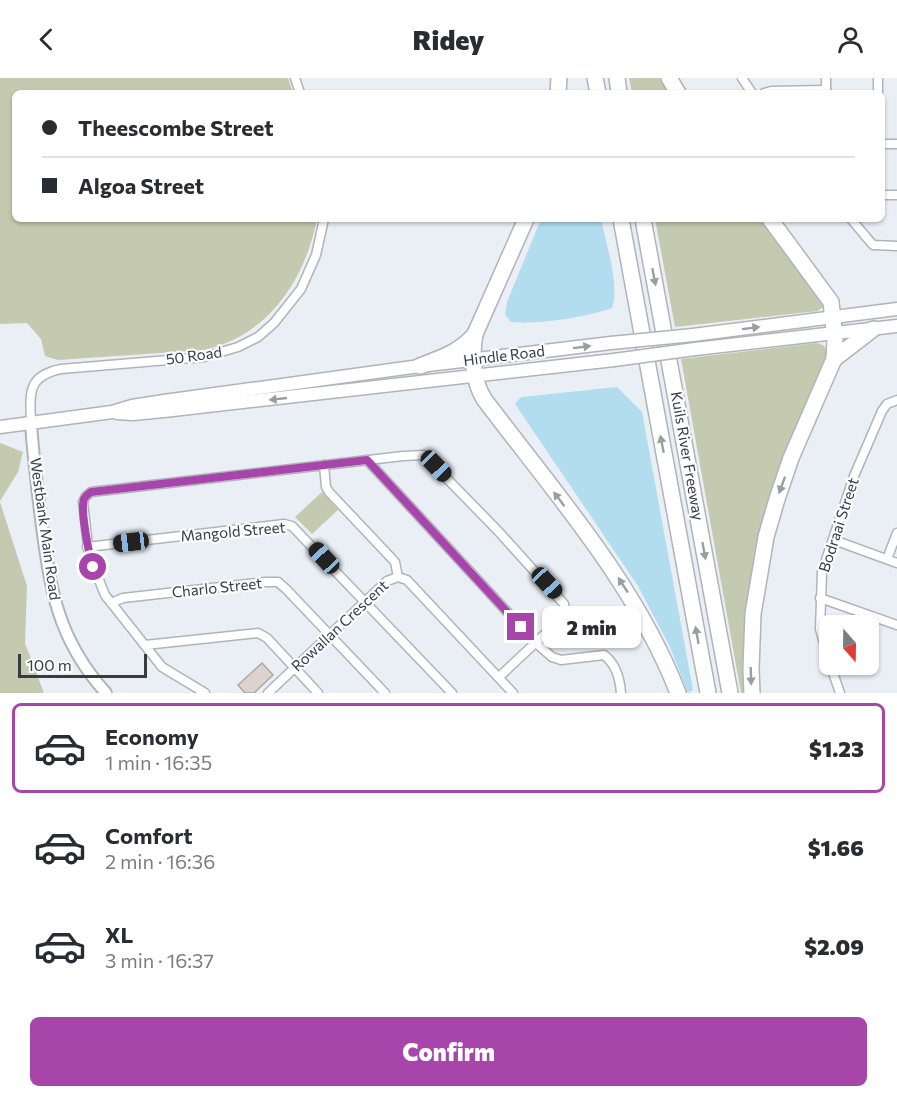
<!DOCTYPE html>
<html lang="en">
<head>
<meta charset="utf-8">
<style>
  :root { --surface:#fff; --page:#f2f2f3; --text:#2b2b33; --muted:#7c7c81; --line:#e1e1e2; --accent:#a845ab }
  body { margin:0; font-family:Commissioner,sans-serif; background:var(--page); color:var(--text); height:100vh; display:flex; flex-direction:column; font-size:22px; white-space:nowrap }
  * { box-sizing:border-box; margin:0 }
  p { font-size:20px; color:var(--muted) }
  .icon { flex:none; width:33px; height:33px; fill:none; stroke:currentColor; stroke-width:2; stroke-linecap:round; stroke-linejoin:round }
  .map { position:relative; height:615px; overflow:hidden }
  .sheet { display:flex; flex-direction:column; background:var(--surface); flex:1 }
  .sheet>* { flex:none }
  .top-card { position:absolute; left:12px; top:12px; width:873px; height:132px; border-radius:9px; box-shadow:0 2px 4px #0004; display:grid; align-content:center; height:132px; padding:0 30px; background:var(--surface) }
  .needle { width:39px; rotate:160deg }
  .tools { position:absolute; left:819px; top:537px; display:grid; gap:12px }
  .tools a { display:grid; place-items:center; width:60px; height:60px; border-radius:9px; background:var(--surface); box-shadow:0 2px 4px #0004; font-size:30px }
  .scale { position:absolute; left:18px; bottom:15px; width:129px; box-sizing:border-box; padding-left:6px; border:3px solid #393b3e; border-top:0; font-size:16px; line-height:21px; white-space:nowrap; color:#393b3e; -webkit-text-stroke:4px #fafcff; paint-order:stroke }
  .end { position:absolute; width:27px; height:27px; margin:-14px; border:8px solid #a845ab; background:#fff; box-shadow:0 0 0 3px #fff }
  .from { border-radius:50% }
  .bubble { position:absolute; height:42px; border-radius:9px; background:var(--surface); box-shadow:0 2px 4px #0004; font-size:20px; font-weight:800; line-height:42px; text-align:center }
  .car { position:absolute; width:18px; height:36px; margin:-18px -9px; border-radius:8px; box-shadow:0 0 4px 2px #0007; background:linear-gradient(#222 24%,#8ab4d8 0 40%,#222 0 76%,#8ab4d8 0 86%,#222 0) }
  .top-card b { display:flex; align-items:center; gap:21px; height:57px; font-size:22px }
  .top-card b+b { border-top:2px solid var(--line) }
  .top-card i { width:15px; height:15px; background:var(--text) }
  ul { padding:10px 0 0; list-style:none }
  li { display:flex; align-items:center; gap:18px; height:90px; margin:0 12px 9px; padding:0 18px; border:3px solid transparent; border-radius:9px }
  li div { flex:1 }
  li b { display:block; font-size:22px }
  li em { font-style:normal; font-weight:800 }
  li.on { border-color:var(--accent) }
  li>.icon { width:54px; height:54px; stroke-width:1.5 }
  .primary-button { display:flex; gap:12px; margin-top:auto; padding:12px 30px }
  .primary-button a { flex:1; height:69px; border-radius:9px; background:var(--accent); color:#fff; font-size:24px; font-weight:800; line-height:69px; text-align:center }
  header { display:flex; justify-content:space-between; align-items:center; height:78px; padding:0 30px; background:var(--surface); font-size:27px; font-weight:800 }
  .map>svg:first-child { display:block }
  .green { fill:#c5c9b0 }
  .water { fill:#b1ddef }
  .building { fill:#dcd3cf; stroke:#afa7a3; stroke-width:1.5 }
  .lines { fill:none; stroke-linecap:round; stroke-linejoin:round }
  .minor-casing { stroke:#afb4ba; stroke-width:11 }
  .tertiary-casing { stroke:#afb4ba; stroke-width:14 }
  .secondary-casing { stroke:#afb4ba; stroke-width:15 }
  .motorway-casing { stroke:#afb4ba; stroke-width:18 }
  .minor { stroke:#fff; stroke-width:8 }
  .tertiary { stroke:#fff; stroke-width:10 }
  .secondary { stroke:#fff; stroke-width:12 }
  .motorway { stroke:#fff; stroke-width:15 }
  .secondary-bridge-casing { stroke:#afb4ba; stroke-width:15; stroke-linecap:butt }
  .secondary-bridge { stroke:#fff; stroke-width:12 }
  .oneway { fill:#9c9d9e }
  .route { stroke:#a845ab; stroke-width:8 }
  .labels { text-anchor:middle; stroke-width:4.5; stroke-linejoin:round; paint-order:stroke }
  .street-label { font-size:15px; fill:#393b3e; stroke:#fafcff }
</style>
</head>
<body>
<header><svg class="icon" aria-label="back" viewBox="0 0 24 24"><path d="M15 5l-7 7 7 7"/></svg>Ridey<svg class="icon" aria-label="person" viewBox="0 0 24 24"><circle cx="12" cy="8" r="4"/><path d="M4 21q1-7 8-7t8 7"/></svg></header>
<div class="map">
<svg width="897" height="615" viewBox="0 0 897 615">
  <rect width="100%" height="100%" fill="#eaeff6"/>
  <g class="green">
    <path d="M0,0H288L293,15H15V141H317C305,202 268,258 204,272L58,282L45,278L41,261L27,245L0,246Z"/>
    <polygon points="629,0 661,0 669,15 632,15"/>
    <polygon points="655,141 761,141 822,222 823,229 818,233 675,249"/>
    <polygon points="816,265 823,267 827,272 826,283 802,335 781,389 747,615 741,615 681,281"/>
    <polygon points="0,365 23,374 18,394 0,423"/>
    <polygon points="322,414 338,432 312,456 295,439"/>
    <polygon points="0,424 27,508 25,565 44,615 0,615"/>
  </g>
  <g class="water">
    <path d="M541,141H601C606,167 620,206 612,230C587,239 536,247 511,244L505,237L507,224Z"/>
    <polygon points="617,309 642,334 693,612 688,615 670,569 638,508 515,326 521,319"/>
  </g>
  <polygon class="building" points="262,585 273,597 254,615 245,615 238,607"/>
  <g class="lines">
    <g class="minor-casing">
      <g id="minor">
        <polyline points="295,0 300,15"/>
        <polyline points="742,0 752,15"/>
        <polyline points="826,0 826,15"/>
        <polyline points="878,0 878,15"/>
        <polyline points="764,15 771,13 826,12"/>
        <polyline points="882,66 897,66"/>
        <polyline points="882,117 897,117"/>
        <polyline points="851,141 873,167 897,168"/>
        <path d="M31,345C30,315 27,298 61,291L204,279L238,269L258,259L274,245L301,211L316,177L324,141"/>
        <path d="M367,382L536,565L552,579L561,582L604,577C616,586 620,601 621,615"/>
        <polyline points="324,387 326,409 329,414 395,484 398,499"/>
        <polyline points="834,462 897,485"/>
        <polyline points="87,469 284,446 292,448 452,615"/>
        <polyline points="887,481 897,455"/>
        <polyline points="820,520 897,547"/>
        <polyline points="111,525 123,520 266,504 278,504 286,511 385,615"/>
        <polyline points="145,567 258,555 267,560 318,615"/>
        <polyline points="830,585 820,551 822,494 854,398 882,333 887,326 897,322"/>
        <polyline points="830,586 840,615"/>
        <polyline points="205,615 162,589 105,517 89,477 83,424 86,418 91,414 403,378 424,377 499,454 564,526 565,532 562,540 499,599"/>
        <polyline points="268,615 387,503 398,499 407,502 513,615"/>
      </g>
    </g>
    <g class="tertiary-casing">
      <path id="tertiary" d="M31,345C33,377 37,409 41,441C50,510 57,561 106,615"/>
    </g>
    <g class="secondary-casing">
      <g id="secondary">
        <polyline points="693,257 897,231"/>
        <polyline points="695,271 897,248"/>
        <polyline points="117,335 133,336 164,333 614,282"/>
        <polyline points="0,349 112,334 132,328 164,323 420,288 611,265"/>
      </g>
    </g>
    <g class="motorway-casing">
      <g id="motorway">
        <polyline points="595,0 598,15"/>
        <polyline points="617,0 619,15"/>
        <polyline points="669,0 678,15"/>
        <polyline points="558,15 559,0"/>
        <path d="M526,141L475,256C471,277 473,303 484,321C554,414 636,506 678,615"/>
        <polyline points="621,141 708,615"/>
        <polyline points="643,141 730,615"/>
        <polyline points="834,281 873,251"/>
        <path d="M420,288C441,280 460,274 475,256"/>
        <polyline points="752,615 751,591 753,536 766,459 777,421 791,380 834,281 835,262 831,224 770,141"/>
      </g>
    </g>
    <use href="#minor" class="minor"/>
    <use href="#tertiary" class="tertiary"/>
    <use href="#secondary" class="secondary"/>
    <use href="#motorway" class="motorway"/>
    <g class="secondary-bridge-casing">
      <g id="secondary-bridge">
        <polyline points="611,265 693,257"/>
        <polyline points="614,282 695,271"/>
      </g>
    </g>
    <use href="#secondary-bridge" class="secondary-bridge"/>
  </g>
  <defs><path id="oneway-solid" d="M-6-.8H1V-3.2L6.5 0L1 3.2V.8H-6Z" transform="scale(1.5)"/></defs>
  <g class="oneway">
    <use href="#oneway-solid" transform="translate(654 199) rotate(79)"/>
    <use href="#oneway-solid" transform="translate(751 250) rotate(-7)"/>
    <use href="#oneway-solid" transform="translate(582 269) rotate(-7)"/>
    <use href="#oneway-solid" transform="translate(278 321) rotate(174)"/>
    <use href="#oneway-solid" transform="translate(662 366) rotate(-101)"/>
    <use href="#oneway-solid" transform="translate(782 407) rotate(110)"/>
    <use href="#oneway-solid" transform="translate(559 421) rotate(-127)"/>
    <use href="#oneway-solid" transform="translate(704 473) rotate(80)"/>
    <use href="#oneway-solid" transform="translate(623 507) rotate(-123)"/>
    <use href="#oneway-solid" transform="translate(697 557) rotate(-100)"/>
    <use href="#oneway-solid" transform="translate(751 598) rotate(88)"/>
  </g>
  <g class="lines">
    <path class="route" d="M93,489C89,477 80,431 84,421C86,417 88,416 91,414L367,382L521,549"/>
  </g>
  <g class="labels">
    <g class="street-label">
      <text transform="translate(194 278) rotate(-8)" y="5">50 Road</text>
      <text transform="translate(504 278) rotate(-7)" y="5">Hindle Road</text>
      <text transform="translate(687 378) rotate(80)" y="5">Kuils River Freeway</text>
      <text transform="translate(839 447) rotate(-72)" y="5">Bodraai Street</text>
      <text transform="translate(45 451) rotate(82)" y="5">Westbank Main Road</text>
      <text transform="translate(233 454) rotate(-5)" y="5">Mangold Street</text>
      <text transform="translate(217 510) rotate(-6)" y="5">Charlo Street</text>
      <text transform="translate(340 548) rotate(-43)" y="5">Rowallan Crescent</text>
    </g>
  </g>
</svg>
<div class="tools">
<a><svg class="needle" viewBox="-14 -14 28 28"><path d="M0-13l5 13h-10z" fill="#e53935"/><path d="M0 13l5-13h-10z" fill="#7c7c81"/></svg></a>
</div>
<div class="scale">100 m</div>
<i class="end from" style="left:93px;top:489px"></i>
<i class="end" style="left:521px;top:549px"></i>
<div class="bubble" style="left:542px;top:528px;width:99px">2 min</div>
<i class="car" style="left:436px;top:388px;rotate:136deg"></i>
<i class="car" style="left:131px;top:464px;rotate:263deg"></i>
<i class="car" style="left:324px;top:480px;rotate:317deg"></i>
<i class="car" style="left:547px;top:505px;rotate:137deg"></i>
<div class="top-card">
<b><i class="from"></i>Theescombe Street</b>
<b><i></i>Algoa Street</b>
</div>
</div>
<section class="sheet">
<ul>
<li class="on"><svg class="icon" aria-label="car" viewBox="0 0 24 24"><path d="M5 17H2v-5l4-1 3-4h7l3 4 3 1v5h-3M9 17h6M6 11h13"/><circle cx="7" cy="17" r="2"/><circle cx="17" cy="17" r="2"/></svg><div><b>Economy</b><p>1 min · 16:35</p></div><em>$1.23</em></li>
<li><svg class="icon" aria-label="car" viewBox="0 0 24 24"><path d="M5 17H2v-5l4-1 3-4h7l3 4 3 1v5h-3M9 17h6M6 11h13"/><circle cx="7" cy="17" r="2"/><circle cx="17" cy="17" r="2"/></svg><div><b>Comfort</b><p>2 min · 16:36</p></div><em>$1.66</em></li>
<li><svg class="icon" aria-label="car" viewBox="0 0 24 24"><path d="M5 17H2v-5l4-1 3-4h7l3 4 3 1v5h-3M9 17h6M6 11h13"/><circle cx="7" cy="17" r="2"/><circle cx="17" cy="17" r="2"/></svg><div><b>XL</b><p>3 min · 16:37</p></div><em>$2.09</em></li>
</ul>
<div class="primary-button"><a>Confirm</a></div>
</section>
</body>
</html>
